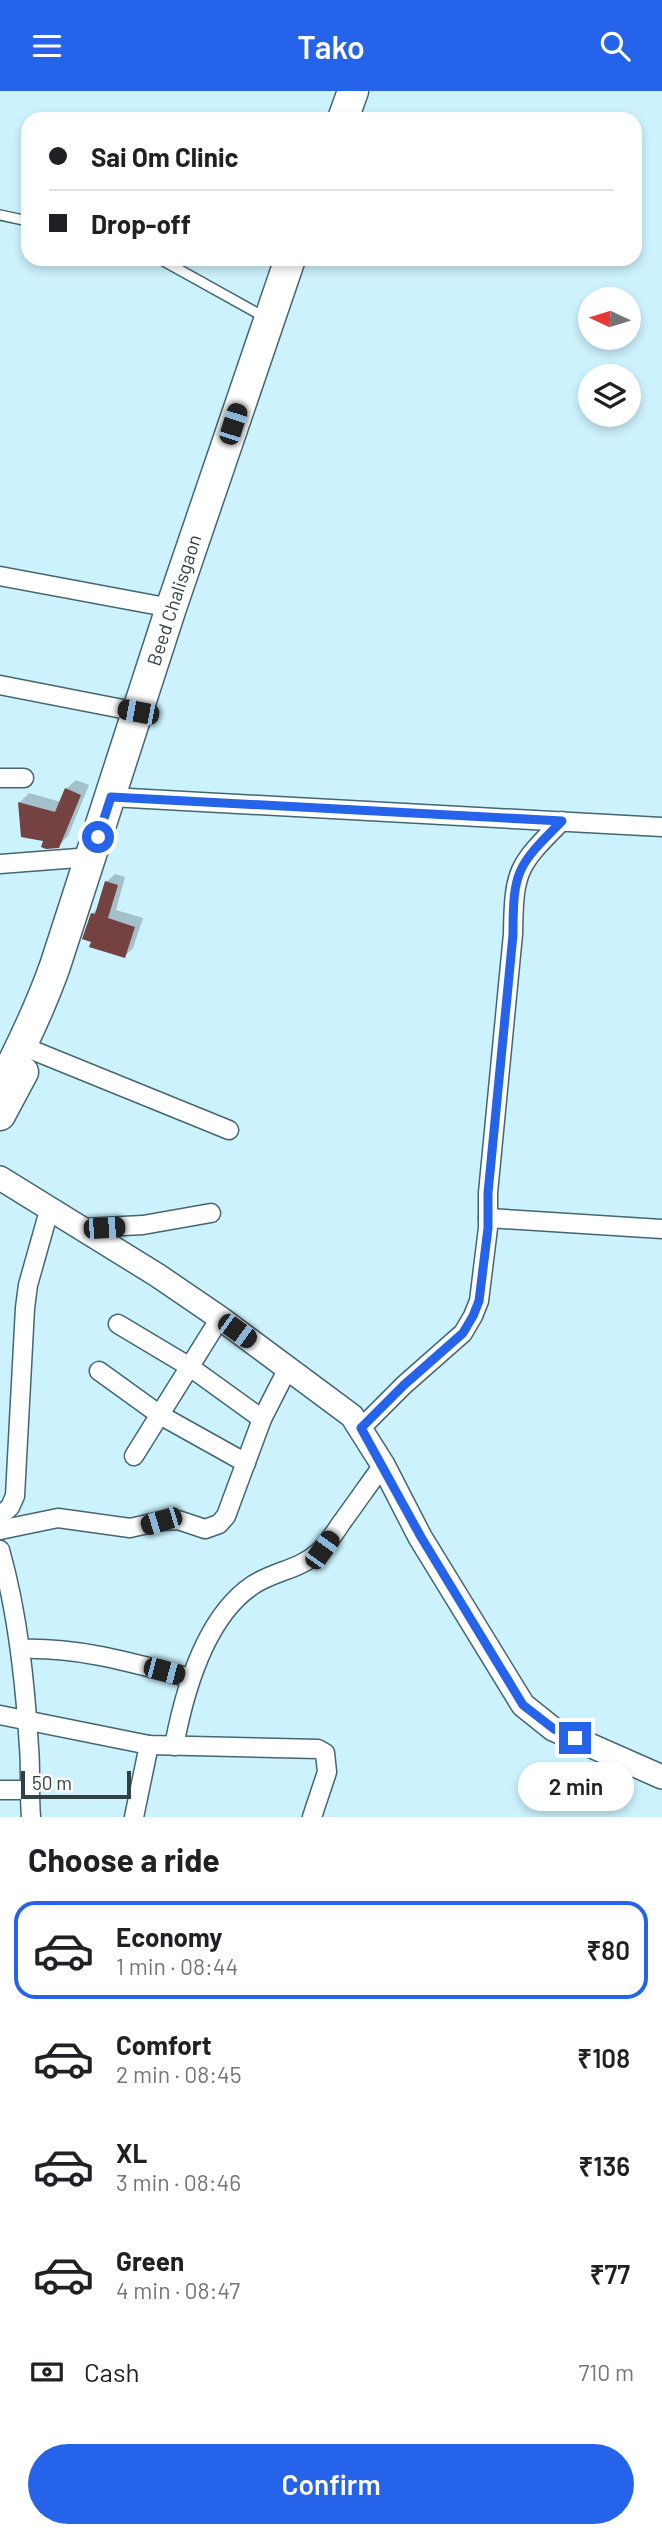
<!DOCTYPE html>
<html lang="en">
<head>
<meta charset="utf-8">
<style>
  :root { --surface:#fff; --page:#f6f6f6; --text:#202124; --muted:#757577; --line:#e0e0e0; --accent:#2563eb }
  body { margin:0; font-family:Barlow,sans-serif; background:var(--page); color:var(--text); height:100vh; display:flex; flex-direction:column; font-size:26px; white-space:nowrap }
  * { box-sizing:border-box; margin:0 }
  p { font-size:23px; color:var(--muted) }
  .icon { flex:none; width:38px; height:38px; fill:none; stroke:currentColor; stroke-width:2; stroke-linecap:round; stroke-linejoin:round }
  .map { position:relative; height:1726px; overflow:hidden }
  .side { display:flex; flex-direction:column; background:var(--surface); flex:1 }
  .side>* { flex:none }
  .top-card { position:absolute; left:21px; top:21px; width:621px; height:154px; border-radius:21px; box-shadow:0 4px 10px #0003; display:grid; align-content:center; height:154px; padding:0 28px; background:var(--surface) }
  .needle { width:46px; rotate:274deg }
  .fabs { position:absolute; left:578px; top:196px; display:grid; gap:14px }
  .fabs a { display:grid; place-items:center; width:63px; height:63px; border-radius:50%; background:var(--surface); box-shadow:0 4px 10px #0003; font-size:35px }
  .scale { position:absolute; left:21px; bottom:18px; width:110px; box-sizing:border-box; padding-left:7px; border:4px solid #304044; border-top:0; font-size:19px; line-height:24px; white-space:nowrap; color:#304044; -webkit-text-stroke:5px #fff; paint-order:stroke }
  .end { position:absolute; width:32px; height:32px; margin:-16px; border:9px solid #2563eb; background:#fff; box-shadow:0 0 0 4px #fff }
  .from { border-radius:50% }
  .bubble { position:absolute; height:49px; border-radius:24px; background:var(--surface); box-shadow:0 4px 10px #0003; font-size:23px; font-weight:600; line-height:49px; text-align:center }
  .car { position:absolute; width:21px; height:42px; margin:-21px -10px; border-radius:9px; box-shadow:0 0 5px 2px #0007; background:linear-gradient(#222 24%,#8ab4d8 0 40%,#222 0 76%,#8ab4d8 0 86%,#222 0) }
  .top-card b { display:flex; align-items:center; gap:24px; height:66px; font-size:26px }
  .top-card b+b { border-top:2px solid var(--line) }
  .top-card i { width:18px; height:18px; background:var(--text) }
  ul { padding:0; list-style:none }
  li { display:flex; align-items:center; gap:21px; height:98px; margin:0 14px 10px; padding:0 14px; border:4px solid transparent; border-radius:21px }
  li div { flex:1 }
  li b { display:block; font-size:26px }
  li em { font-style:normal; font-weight:600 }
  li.active { border-color:var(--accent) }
  li>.icon { width:63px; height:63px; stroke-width:1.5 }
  h2 { padding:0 28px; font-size:32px; line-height:84px }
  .pay { display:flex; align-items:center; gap:18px; height:77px; padding:0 28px; font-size:26px }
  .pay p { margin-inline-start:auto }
  .action { display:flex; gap:14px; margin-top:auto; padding:14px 28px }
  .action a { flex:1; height:80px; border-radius:42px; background:var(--accent); color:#fff; font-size:28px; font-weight:600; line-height:80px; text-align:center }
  header { display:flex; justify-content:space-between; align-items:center; height:91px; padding:0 28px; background:var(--accent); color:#fff; font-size:32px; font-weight:600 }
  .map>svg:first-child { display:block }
  .shadow { fill:#0003 }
  .building { fill:#744240 }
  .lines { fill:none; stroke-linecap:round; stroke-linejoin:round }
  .service-casing { stroke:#446670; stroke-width:12 }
  .minor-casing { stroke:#446670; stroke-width:21 }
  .tertiary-casing { stroke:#446670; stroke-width:26 }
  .trunk-casing { stroke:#446670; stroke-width:33 }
  .service { stroke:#fff; stroke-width:9 }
  .minor { stroke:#fff; stroke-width:18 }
  .tertiary { stroke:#fff; stroke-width:23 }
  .trunk { stroke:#fff; stroke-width:30 }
  .route { stroke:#2563eb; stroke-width:9 }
  .labels { text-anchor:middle; stroke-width:7; stroke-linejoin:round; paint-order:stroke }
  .street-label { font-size:19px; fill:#304044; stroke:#fff }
</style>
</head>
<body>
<header><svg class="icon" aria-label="menu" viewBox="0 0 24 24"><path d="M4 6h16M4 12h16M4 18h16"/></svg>Tako<svg class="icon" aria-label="search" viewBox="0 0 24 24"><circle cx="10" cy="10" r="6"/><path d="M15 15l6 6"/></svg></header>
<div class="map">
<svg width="662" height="1726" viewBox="0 0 662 1726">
  <rect width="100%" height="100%" fill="#ccf2fd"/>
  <g class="shadow">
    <polygon points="76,689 89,694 68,745 58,755 46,749 23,744 20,711 29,702 61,711 66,698"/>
    <polygon points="115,783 125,786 116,819 143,827 133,857 125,865 92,823 99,816 106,791"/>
  </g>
  <g class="building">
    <polygon points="65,697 81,704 59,757 46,758 41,756 43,750 21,746 18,711 55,721"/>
    <polygon points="105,790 118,794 108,827 135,836 125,867 89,856 91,851 82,848 91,822 95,823"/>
  </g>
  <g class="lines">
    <g class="service-casing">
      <g id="service">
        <polyline points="0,124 28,130"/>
        <polyline points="160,168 266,227"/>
      </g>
    </g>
    <g class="minor-casing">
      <g id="minor">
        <polyline points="0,485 171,517"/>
        <polyline points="0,594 138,621"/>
        <polyline points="0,687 24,687"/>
        <polyline points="111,706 662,736"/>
        <polyline points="0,773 91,766"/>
        <polyline points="32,959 229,1039"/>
        <polyline points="488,1127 662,1138"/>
        <polyline points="85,1137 143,1134 211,1122"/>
        <polyline points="118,1233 190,1276 262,1328"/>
        <polyline points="99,1280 160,1324 246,1372"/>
        <path d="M361,1337L404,1294L463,1242L473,1225L479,1210L488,1137V1102L513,843C514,779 517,775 562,730"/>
        <polyline points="134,1365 220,1227"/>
        <polyline points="0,1425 10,1416 15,1405 25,1217 28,1194 50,1116"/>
        <polyline points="0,1439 58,1427 130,1437 161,1430 178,1429 205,1438 219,1433 226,1425 262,1328 288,1277"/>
        <path d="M0,1459C18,1523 25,1590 29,1656C31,1679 29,1703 31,1726"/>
        <path d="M20,1558C80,1556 133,1572 190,1587"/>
        <polyline points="0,1624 149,1654 318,1658 325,1662 327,1681 312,1726"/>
        <path d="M174,1655C184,1602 205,1526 253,1494C274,1480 299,1479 319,1461C328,1453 335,1441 342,1431C356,1412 369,1393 383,1374"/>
        <polyline points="0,1699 30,1699"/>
        <polyline points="134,1726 149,1654"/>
      </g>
    </g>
    <g class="tertiary-casing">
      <polyline id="tertiary" points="0,1087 157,1184 220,1227 352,1325 383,1374 420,1446 523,1614 553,1638 662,1686"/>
    </g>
    <g class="trunk-casing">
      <g id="trunk">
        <polyline points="343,28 353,0"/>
        <path d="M0,997C21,957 40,917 55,875L171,517L290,168"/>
        <polyline points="0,1024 23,981"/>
      </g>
    </g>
    <use href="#service" class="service"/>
    <use href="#minor" class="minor"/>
    <use href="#tertiary" class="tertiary"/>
    <use href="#trunk" class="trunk"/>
  </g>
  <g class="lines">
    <path class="route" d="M98,746L111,706L562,730C517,775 513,779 513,844L488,1102V1137L479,1210L473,1225L463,1242L404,1294L361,1337L421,1446L523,1614L554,1638L575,1647"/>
  </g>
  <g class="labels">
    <g class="street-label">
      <text transform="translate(174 509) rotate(-72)" y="7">Beed Chalisgaon</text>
    </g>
  </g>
</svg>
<div class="fabs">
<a><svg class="needle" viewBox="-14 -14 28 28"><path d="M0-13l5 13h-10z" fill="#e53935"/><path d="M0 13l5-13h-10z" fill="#757577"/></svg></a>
<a><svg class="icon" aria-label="layers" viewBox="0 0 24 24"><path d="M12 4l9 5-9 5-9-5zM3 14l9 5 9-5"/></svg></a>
</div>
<div class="scale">50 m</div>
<i class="end from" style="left:98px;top:746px"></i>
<i class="end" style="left:575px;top:1647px"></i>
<div class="bubble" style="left:518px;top:1671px;width:116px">2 min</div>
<i class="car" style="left:233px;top:333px;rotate:18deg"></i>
<i class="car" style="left:138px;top:621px;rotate:281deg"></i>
<i class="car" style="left:104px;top:1137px;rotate:87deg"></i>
<i class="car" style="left:237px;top:1240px;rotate:126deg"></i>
<i class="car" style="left:161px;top:1430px;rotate:253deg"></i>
<i class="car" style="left:322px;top:1459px;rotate:36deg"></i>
<i class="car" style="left:164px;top:1580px;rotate:105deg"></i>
<div class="top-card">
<b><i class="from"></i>Sai Om Clinic</b>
<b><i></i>Drop-off</b>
</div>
</div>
<section class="side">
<h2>Choose a ride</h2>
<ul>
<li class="active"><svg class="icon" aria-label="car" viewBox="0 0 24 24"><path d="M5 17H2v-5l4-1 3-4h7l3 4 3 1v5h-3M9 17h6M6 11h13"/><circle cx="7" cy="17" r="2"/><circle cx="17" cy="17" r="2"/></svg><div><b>Economy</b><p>1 min · 08:44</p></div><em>₹80</em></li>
<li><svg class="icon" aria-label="car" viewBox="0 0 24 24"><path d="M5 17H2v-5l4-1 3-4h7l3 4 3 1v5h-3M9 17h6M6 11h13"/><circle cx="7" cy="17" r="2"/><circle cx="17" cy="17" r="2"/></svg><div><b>Comfort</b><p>2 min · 08:45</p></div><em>₹108</em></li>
<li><svg class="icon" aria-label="car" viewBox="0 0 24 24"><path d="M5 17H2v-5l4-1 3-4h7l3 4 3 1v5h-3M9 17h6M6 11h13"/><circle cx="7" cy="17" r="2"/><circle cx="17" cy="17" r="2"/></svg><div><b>XL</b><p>3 min · 08:46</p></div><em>₹136</em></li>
<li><svg class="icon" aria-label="car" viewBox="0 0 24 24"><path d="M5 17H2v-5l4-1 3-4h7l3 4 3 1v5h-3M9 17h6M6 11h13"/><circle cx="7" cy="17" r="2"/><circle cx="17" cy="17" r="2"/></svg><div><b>Green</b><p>4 min · 08:47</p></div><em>₹77</em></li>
</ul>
<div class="pay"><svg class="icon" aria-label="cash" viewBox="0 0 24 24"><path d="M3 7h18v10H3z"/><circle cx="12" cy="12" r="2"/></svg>Cash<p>710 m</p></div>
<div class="action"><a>Confirm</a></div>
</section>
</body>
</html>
